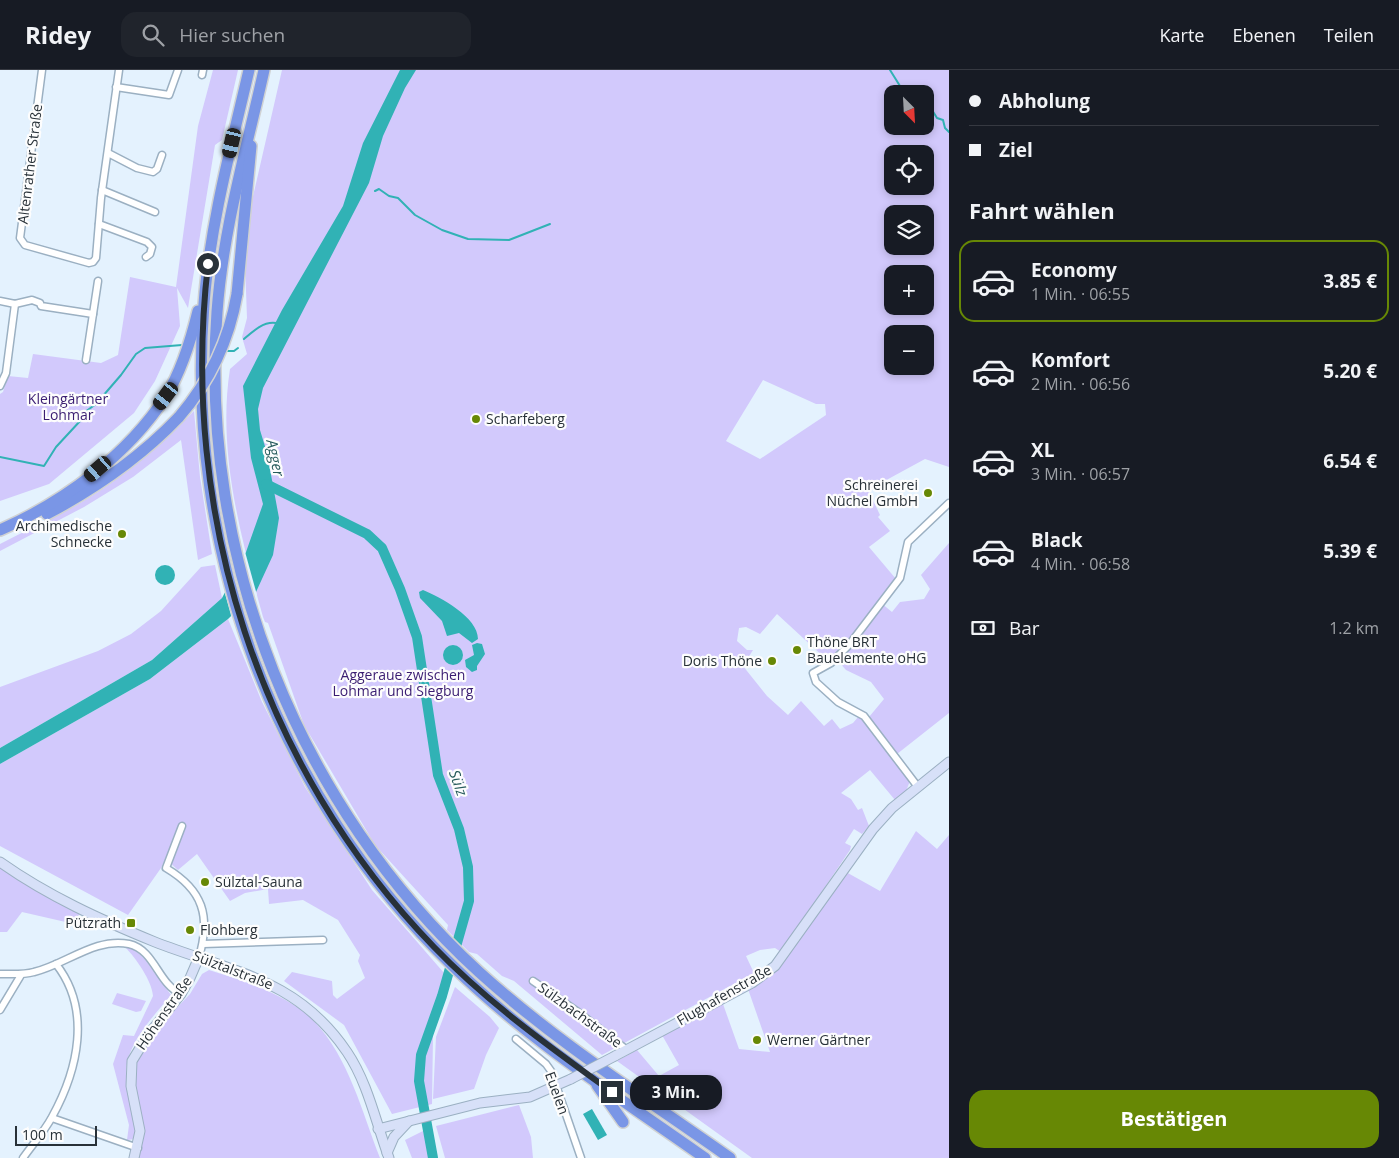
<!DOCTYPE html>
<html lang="de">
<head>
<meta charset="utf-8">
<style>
  :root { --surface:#171b24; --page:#20242c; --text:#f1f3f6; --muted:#9ea1a6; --line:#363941; --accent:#678805 }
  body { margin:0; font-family:"Open Sans",sans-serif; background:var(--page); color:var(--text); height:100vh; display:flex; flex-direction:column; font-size:19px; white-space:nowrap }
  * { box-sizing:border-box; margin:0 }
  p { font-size:16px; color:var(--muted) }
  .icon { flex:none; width:28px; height:28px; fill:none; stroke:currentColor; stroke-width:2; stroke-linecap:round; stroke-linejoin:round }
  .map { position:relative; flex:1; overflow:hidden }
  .details { display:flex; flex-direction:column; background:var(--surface); width:450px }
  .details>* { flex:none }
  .banner { display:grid; align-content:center; height:110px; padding:0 20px; background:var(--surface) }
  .needle { width:32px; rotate:156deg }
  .buttons { position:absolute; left:884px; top:15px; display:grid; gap:10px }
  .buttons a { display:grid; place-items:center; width:50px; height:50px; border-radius:10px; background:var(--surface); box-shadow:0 2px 8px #0003; font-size:25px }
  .scale { position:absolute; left:15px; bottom:12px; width:82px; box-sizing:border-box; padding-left:5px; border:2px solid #283138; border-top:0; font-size:14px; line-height:18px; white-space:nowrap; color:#283138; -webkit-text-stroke:4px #fdfdfd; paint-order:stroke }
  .end { position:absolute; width:22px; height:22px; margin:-11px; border:6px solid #283138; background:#fff; box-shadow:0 0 0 2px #fff }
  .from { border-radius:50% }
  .bubble { position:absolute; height:35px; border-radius:15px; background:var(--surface); box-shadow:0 2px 8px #0003; font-size:16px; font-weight:700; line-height:35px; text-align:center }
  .car { position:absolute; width:15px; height:30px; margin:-15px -8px; border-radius:6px; box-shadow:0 0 4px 1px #0007; background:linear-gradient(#222 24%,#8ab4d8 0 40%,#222 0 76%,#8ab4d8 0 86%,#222 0) }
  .banner b { display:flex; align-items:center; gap:18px; height:48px; font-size:19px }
  .banner b+b { border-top:1px solid var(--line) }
  .banner i { width:12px; height:12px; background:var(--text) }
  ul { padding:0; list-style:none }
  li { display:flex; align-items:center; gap:15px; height:82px; margin:0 10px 8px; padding:0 10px; border:2px solid transparent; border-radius:15px }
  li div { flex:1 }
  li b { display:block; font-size:19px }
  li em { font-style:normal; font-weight:700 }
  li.selected { border-color:var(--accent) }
  li>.icon { width:45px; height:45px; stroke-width:1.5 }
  h2 { padding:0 20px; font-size:22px; line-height:60px }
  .pay { display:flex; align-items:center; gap:12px; height:55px; padding:0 20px; font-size:19px }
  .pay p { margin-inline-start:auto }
  .cta { display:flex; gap:10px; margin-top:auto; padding:10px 20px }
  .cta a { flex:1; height:58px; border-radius:15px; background:var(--accent); color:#fff; font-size:20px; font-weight:700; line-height:58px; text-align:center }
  header { display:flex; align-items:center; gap:30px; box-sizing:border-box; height:70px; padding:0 25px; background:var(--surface); border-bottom:1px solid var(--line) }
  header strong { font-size:24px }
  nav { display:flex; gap:28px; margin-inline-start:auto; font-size:18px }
  .search { width:350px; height:45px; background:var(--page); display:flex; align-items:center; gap:12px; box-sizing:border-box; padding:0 18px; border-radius:15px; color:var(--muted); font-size:19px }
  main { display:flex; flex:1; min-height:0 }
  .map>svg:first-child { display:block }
  .green { fill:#d2c9fc; fill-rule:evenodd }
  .water { fill:#31b2b5 }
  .pier { fill:#e4f2fe }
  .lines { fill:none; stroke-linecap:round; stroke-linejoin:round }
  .stream { stroke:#31b2b5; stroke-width:2 }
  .river { stroke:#31b2b5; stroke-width:10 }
  .street-casing { stroke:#9bb0c2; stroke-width:9 }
  .secondary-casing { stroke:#9bb0c2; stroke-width:11 }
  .highway-casing { stroke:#d0d2d3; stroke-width:14 }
  .street { stroke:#fff; stroke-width:6 }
  .secondary { stroke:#d7e0f8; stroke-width:9 }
  .highway { stroke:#7a96e6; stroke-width:11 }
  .secondary-bridge-casing { stroke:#9bb0c2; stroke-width:11; stroke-linecap:butt }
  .highway-bridge-casing { stroke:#d0d2d3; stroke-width:14; stroke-linecap:butt }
  .secondary-bridge { stroke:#d7e0f8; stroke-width:9 }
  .highway-bridge { stroke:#7a96e6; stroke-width:11 }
  .route { stroke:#283138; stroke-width:6 }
  .poi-dot { fill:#678805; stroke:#fdfdfd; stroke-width:2 }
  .labels { text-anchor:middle; stroke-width:4.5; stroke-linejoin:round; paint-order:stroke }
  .street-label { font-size:14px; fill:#283138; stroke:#fdfdfd }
  .park-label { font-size:14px; fill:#3a1d72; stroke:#fdfdfd }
  .poi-label { font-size:14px; fill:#283138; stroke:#fdfdfd; text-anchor:start }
  .water-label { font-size:15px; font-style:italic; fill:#275b5c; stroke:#fdfdfd }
</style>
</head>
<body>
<header>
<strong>Ridey</strong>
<div class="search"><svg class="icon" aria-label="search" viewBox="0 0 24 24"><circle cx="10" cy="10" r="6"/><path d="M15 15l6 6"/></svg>Hier suchen</div>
<nav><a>Karte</a><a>Ebenen</a><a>Teilen</a></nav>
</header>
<main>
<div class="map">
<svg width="949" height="1088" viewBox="0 0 949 1088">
  <rect width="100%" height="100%" fill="#e4f2fe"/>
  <g class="green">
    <polygon points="213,0 238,0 222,70 215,75 188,238 177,218 180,256 155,311 134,343 49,414 0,431 0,324 3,322 8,306 28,308 33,284 101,293 118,285 130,207 176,217 198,56"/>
    <path d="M282,0H949V397L925,389L868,420L880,445L878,447L890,461L869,477L896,509L881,533L892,542L900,532L924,529L930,519L921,505L949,473V643L897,684L869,647L884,629L871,612L846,600L838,591L827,590L777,544L760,564L746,557L739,558L737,571L747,580H753L743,596L767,626L788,645L801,631L824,656L832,649L840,659L853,653L859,646L910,711L906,721L895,730L870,700L841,723L851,729L858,740L862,738L869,756L862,764L854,759L845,773L851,776L850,780L781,882L775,878L760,880L746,886L754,903L602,985L514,911L502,906L477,884L469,882L447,860L448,855L375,775L304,655L268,553L265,552L263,547C241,468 217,381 230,299L247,284L242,267L247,248L245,194L248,148ZM892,24H925V56H892ZM892,84H925V116H892ZM892,144H925V176H892ZM892,204H925V236H892ZM892,264H925V296H892ZM763,310L816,334H825L826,345L760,389L726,371Z"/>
    <path d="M194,341L200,407L212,484L198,490L181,370L133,407L84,437L0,481V474C27,460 55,447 82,432C123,408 160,375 194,341Z"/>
    <polygon points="215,495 222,528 152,590 0,678 0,617 98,581 131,564 161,541 201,497"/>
    <polygon points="228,549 262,632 305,717 372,820 451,911 433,965 432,1034 392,1044 344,955 284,911 292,902 332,911 333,925 337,929 365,908 358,891 360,885 338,850 303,830 269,834 268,819 245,823 230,831 197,784 178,800 169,792 179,761 161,798 128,845 0,776 0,694 150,609"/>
    <polygon points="916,761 937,779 949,765 949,1088 752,1088 617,991 637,980 659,1006 679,995 662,965 723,934 739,979 770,982 748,919 770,906 781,896 846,802 880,821"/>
    <polygon points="0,797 40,823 81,843 70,853 22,842 7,862 0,862"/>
    <path d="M125,877H131L145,889L171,925C150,951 120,979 127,1016C130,1034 136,1051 135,1069L127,1070L129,1055L113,994L123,965L134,966L153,926C152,911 136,888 125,877Z"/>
    <path d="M209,900C242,910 290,926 314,951C349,988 362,1042 380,1088H137L135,994L149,967L190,924L202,904Z"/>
    <polygon points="455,917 490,947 499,958 486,985 474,1019 433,1029 436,967"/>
    <polygon points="117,923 146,931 141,941 136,942 112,934"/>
    <polygon points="519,1035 531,1067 533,1088 445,1088 436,1056"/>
    <polygon points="423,1061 431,1088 412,1088 405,1070"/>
  </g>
  <g class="water">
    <polygon points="400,0 416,0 405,18 383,66 369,113 263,318 258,339 260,360 267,383 279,448 273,485 256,522 228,549 150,609 0,694 0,678 152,590 222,528 246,482 263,434 251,388 243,316 282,240 343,136 363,73"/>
    <circle cx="165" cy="505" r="10"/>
    <path d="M423,520C440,527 478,547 478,569L472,573L459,563L447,566L442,551L420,528L419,522Z"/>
    <polygon points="477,573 482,574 485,584 477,596 477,600 472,602 466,597 465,590 474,585 472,575"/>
    <circle cx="453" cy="585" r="10"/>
    <polygon points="592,1039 607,1065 598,1070 583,1044"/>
  </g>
  <polygon class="pier" points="244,478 257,525 232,549 224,520"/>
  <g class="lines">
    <g class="stream">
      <polyline points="890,0 900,16 901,24"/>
      <polyline points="925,42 932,40 937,48 943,50 945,58 949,62"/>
      <polyline points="375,121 379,119 389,126 398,128 415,145 442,160 468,169 509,170 550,154"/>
      <path d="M244,269C253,261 264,251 276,253"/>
      <polyline points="226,281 234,281 238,278"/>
      <polyline points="0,387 44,396 56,377 81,350 85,342 96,334 121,305 136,284 145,278 182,275"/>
    </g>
    <polyline class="river" points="266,414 367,464 382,478 400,519 417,567 438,705 459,759 468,797 469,831 442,926 421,985 419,1011 433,1088"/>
    <g class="street-casing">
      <g id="street">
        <polyline points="42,0 20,168 25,175 89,193 93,192 96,188 101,128 119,0"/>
        <polyline points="202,5 203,0"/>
        <polyline points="116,17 169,25 178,0"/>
        <polyline points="108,83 137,98 153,102 157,99 162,85"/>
        <polyline points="102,120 155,142"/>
        <polyline points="99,154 147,172 152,177 150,184 146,187"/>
        <polyline points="0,231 15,234 32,230 40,233 41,236 93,244"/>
        <polyline points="86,290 98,211"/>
        <polyline points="0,316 6,303 15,234"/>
        <polyline points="918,717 864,646 838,632 816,612 813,603 831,593 849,575 900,508 908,472 949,433"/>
        <path d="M182,756L166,798C203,820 211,846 199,887"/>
        <polyline points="203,874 323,870"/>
        <path d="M0,904C12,904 23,905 34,902C65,895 95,867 129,874C155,880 158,914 181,924"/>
        <polyline points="533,911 578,942 627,980"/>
        <polyline points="0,940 21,905"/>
        <polyline points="516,969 546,994 551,1001 581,1088"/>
        <polyline points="52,1048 138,1078"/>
        <path d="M23,1088C32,1075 44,1062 52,1047C78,1000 92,940 56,894"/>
      </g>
    </g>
    <g class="secondary-casing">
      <g id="secondary">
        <path d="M0,792C48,826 101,850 155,872C232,902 297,908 347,982C368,1013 376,1053 389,1088"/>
        <polyline points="615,986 752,913 775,896 873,759 892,738 949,692"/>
        <polyline points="378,1059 480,1033 530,1027 571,1009"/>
        <polyline points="387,1083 394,1067 409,1051"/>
        <polyline points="134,1088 140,1061 131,1016 132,991 148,965 181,924 190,908 199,887"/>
      </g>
    </g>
    <g class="highway-casing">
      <g id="highway">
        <path d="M249,0C231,77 210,155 204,234C184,478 277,726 453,896C528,970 619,1027 705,1088"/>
        <path d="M264,0C246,81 223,159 217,242C199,487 298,736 479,902C556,972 645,1028 730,1088"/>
        <polyline points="237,224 251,76"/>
        <path d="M47,444C96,418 141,387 179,347"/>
        <path d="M0,460C64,432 128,385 166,326C182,300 191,270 198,241"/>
        <polyline points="597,1015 623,1052"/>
      </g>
    </g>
    <use href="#street" class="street"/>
    <use href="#secondary" class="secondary"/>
    <use href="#highway" class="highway"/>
    <g class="secondary-bridge-casing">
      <polyline id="secondary-bridge" points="571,1009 615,986"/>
    </g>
    <g class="highway-bridge-casing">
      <path id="highway-bridge" d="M179,347C210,311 229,271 237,224"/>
    </g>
    <use href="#secondary-bridge" class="secondary-bridge"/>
    <use href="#highway-bridge" class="highway-bridge"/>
  </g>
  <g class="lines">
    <path class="route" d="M208,194C179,443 259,696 434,877C488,933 550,977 612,1022"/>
  </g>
  <g class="poi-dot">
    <circle cx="476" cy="349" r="5"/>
    <circle cx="928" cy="423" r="5"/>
    <circle cx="122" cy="464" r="5"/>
    <circle cx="797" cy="580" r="5"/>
    <circle cx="772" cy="591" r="5"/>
    <circle cx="205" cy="812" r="5"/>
    <rect x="126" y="848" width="10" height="10" rx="2.5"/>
    <circle cx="190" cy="860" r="5"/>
    <circle cx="757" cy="970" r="5"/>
  </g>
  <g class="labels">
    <g class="street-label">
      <text transform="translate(30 94) rotate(-83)" y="5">Altenrather Straße</text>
      <text transform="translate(233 900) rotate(21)" y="5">Sülztalstraße</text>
      <text transform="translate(724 925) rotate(-30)" y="5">Flughafenstraße</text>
      <text transform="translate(164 943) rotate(-55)" y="5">Höhenstraße</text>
      <text transform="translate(580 945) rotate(36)" y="5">Sülzbachstraße</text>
      <text transform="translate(557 1023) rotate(70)" y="5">Euelen</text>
    </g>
    <g class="park-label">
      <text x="68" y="334">Kleingärtner<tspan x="68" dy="16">Lohmar</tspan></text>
      <text x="403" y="610">Aggeraue zwischen<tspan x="403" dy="16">Lohmar und Siegburg</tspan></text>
    </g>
    <g class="poi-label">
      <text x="486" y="354">Scharfeberg</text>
      <text x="918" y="420" text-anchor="end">Schreinerei<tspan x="918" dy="16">Nüchel GmbH</tspan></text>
      <text x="112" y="461" text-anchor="end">Archimedische<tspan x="112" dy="16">Schnecke</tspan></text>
      <text x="807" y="577">Thöne BRT<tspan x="807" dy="16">Bauelemente oHG</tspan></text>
      <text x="762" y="596" text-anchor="end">Doris Thöne</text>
      <text x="215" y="817">Sülztal-Sauna</text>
      <text x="121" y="858" text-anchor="end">Pützrath</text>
      <text x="200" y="865">Flohberg</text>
      <text x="767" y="975">Werner Gärtner</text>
    </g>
    <g class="water-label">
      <text transform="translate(275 388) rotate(78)" y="5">Agger</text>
      <text transform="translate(458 713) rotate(70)" y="5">Sülz</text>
    </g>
  </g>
</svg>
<div class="buttons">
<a><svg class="needle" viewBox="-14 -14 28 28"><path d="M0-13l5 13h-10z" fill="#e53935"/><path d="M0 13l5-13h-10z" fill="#9ea1a6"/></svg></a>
<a><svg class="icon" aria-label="locate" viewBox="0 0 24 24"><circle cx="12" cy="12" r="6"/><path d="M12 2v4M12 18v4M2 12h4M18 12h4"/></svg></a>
<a><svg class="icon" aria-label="layers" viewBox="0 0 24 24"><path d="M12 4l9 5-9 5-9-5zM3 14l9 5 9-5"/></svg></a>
<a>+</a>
<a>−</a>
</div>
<div class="scale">100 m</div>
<i class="end from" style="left:208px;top:194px"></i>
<i class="end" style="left:612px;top:1022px"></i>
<div class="bubble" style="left:630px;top:1005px;width:92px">3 Min.</div>
<i class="car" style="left:232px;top:73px;rotate:193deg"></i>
<i class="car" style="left:166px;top:326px;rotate:217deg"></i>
<i class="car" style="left:98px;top:399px;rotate:229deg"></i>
</div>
<section class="details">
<div class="banner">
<b><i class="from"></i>Abholung</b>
<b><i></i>Ziel</b>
</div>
<h2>Fahrt wählen</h2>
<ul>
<li class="selected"><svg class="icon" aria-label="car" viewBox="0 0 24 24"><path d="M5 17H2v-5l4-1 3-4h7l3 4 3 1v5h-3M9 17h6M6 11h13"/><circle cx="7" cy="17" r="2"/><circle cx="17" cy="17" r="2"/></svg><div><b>Economy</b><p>1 Min. · 06:55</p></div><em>3.85 €</em></li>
<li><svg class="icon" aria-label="car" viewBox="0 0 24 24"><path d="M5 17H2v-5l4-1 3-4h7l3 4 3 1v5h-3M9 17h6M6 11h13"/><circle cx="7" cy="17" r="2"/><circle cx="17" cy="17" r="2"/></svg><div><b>Komfort</b><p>2 Min. · 06:56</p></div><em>5.20 €</em></li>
<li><svg class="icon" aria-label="car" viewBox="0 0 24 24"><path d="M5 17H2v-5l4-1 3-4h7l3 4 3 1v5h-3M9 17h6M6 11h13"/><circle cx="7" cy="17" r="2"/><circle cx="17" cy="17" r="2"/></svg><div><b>XL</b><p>3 Min. · 06:57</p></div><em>6.54 €</em></li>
<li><svg class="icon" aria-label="car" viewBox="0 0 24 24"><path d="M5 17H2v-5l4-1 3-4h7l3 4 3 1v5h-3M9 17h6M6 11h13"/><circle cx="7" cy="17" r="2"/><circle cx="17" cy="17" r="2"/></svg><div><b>Black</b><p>4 Min. · 06:58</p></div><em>5.39 €</em></li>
</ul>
<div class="pay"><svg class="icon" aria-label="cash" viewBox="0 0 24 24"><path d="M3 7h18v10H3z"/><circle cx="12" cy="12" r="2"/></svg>Bar<p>1.2 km</p></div>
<div class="cta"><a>Bestätigen</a></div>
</section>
</main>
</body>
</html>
